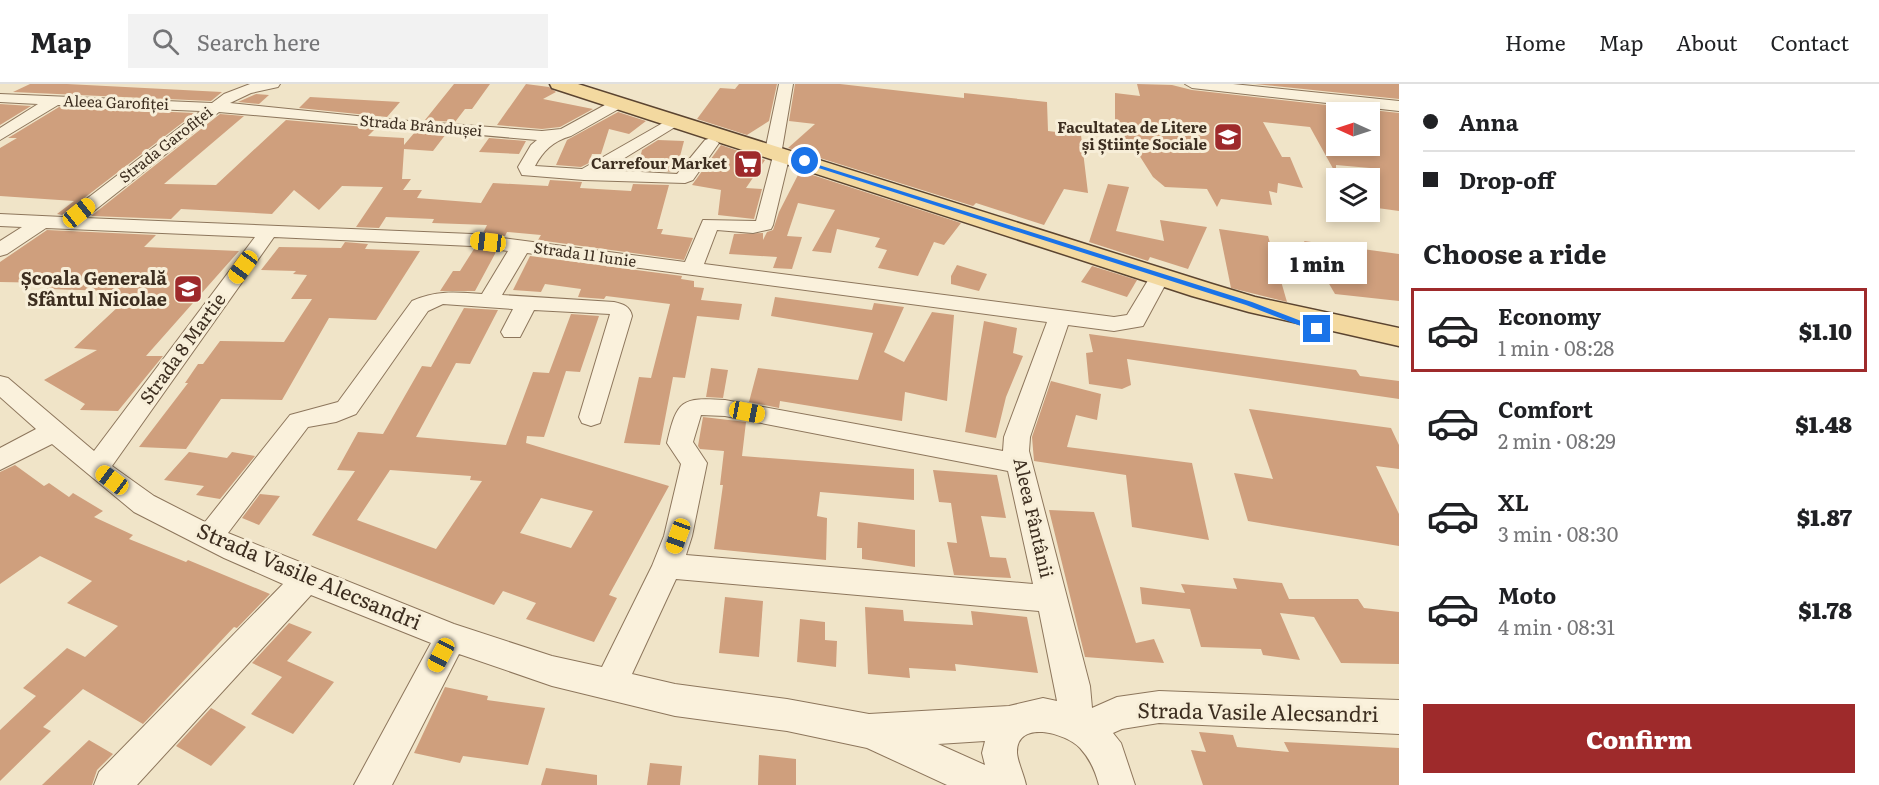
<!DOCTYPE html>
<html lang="en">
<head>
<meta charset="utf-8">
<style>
  :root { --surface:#fff; --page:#f2f2f2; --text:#202124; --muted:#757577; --line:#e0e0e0; --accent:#9e2a2b }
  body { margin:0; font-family:Literata,serif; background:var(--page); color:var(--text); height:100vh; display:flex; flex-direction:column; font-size:22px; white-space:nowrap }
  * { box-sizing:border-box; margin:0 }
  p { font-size:20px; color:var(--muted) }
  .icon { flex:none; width:33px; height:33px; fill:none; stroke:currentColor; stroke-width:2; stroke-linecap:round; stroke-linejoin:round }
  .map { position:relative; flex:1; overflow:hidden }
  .drawer { display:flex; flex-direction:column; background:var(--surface); width:480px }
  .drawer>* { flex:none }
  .hud { display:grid; align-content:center; height:132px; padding:0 24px; background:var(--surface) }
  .needle { width:39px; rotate:273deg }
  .controls { position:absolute; left:1326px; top:18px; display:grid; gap:12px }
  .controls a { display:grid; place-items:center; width:54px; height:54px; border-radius:0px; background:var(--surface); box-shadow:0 3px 9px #0003; font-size:30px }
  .end { position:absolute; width:27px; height:27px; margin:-14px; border:8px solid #1a73e8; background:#fff; box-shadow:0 0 0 3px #fff }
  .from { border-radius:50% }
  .bubble { position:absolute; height:42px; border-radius:0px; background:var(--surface); box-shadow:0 3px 9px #0003; font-size:20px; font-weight:800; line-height:42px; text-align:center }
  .car { position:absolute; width:18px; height:36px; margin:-18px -9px; border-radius:8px; box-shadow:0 0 4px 2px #0007; background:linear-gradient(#f5c518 24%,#345 0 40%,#f5c518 0 76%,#345 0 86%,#f5c518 0) }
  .hud b { display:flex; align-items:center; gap:21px; height:57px; font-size:22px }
  .hud b+b { border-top:2px solid var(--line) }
  .hud i { width:15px; height:15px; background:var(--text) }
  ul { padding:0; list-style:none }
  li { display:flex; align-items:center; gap:18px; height:84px; margin:0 12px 9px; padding:0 12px; border:3px solid transparent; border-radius:0px }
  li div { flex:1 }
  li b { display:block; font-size:22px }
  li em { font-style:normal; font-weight:800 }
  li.on { border-color:var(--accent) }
  li>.icon { width:54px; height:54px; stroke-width:1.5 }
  h2 { padding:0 24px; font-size:27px; line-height:72px }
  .cta { display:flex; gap:12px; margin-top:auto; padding:12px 24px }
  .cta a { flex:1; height:69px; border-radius:0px; background:var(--accent); color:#fff; font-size:24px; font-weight:800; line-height:69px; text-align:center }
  header { display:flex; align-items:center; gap:36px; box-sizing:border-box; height:84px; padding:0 30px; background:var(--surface); border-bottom:2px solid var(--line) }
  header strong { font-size:28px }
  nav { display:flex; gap:33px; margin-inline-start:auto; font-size:21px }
  .search { width:420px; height:54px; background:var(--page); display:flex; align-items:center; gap:15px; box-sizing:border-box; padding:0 21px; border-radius:0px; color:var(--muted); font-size:22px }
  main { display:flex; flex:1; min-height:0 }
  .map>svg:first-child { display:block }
  .building { fill:#cf9f7d; fill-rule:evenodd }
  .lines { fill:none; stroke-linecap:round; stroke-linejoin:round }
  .minor-casing { stroke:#8d765c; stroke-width:2 }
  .major-casing { stroke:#5b4430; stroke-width:3 }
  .minor { fill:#faf1dc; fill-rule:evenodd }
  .major { fill:#f3d9a0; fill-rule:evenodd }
  .route { fill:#1a73e8 }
  .labels { text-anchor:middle; stroke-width:6; stroke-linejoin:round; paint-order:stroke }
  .far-street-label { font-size:15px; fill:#3d2e20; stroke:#f7eed8 }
  .far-poi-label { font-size:15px; font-weight:bold; fill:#3d2e20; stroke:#f7eed8; text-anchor:end }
  .poi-label { font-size:18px; font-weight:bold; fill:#3d2e20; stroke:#f7eed8; text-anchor:end }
  .street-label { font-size:18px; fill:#3d2e20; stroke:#f7eed8 }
  .near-street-label { font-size:21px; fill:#3d2e20; stroke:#f7eed8 }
</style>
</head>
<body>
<header>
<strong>Map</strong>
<div class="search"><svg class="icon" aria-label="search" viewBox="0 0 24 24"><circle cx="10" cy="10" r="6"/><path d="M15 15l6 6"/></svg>Search here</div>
<nav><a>Home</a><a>Map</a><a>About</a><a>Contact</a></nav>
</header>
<main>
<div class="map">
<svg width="1399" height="701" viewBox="0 0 1399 701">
  <rect width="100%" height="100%" fill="#f0e4c8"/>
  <g class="building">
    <polygon points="30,0 67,0 222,8 211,17 13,8"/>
    <polygon points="454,0 490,0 472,25 465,25 455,38 425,36"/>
    <polygon points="526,0 549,3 556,8 543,15 593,25 560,43 542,45 497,41"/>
    <polygon points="739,0 777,0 769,37 747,51 697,35 720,4 735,5"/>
    <polygon points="795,0 840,0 964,14 964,9 1047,18 1048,47 1081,51 1088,109 1064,105 1044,141 976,119 973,122 788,64 815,40 789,37"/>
    <path d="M1137,0L1172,1L1192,6L1399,29V127L1370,123V84L1336,81V90L1310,43L1263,38L1282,73H1290L1303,104L1278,99L1277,109L1269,107L1272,121L1221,115L1217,123L1207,105L1165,103L1153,93L1132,60L1115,58V9L1140,12ZM1336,28H1370V62H1336Z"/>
    <polygon points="1255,0 1399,0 1399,15"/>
    <polygon points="256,10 269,11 259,20 238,18"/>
    <polygon points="310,13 400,18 387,33 299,24"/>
    <polygon points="0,20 31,22 0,41"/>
    <polygon points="59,23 195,29 62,131 57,130 74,117 0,112 0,64 17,54 8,54"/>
    <polygon points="618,28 646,37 629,50 609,45 601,70 592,70 589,79 581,83 556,81 567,56"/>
    <polygon points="220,30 244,32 164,100 216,101 286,36 376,44 368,52 404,54 404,61 415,48 446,50 433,67 404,65 402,95 411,95 403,106 422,106 417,114 481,119 493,99 548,102 550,96 582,98 580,104 631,107 633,100 669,101 657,145 663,145 661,150 693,154 684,176 538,156 541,151 507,148 505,152 483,149 487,141 432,139 434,135 386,133 379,144 356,143 383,103 342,102 319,126 294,106 272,130 181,125 171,135 91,132"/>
    <polygon points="489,54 526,57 519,70 479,68"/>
    <polygon points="658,56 684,57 676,88 637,86 642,66"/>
    <polygon points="721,61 765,76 746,104 762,105 754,135 718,131 721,106 692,101"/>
    <polygon points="800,87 961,139 944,161 934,158 918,192 878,184 887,166 875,163 880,154 837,145 831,169 812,167 835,126 798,119 787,152 802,153 792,185 773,184 777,173 729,170 734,150 763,149 763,156 767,148 773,146 779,128"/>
    <polygon points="1108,100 1129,103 1116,147 1164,157 1160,136 1207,143 1188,185 1150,173 1148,177 1089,158"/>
    <polygon points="1219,145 1268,152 1287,218 1231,204"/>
    <polygon points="47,146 156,151 144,163 239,167 146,272 163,272 118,327 80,326 85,320 44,296 97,266 74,264 120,221 99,221 113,207 47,205 53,199 0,198 0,178"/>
    <polygon points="1304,157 1399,170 1399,217 1335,210"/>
    <polygon points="345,158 368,160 365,165 420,167 376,236 329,234 282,316 221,315 186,365 139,363 188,299 185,299 198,280 203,280 220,257 284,258 312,215 291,215 307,191 293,190 296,187 261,186 279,163 341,164"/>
    <polygon points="474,165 496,168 475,207 440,207 453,187 460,187"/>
    <polygon points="530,172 682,192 681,195 694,197 694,203 704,204 701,216 742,220 739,236 697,232 685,294 673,293 660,361 624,359 639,293 651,294 670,220 606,212 604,215 578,213 581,205 545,200 541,208 513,206"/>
    <polygon points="957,181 987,190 979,207 951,200 951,192"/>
    <polygon points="1092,182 1137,196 1127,213 1081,198"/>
    <polygon points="775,213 872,226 874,219 904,223 884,268 904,278 932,228 954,231 947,317 905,308 902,337 780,317 779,324 749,318 758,284 858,296 873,249 771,232"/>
    <path d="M464,224L498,226L470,280L456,279L416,353L506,361L533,288L549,289L571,230L599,232L580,288L566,287L544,353L527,352L526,359L669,402L609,511L617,514L594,558L526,535L536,519L503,507L494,521L312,451L355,387L337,386L358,348L383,350L422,282L431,283ZM390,386L471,392L470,396L482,397L436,465L357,436ZM541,414L593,427L571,464L520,449Z"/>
    <polygon points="984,237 1017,244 1013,269 1023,272 1006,313 996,354 965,348"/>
    <polygon points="1089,250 1356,286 1360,292 1399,297 1399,315 1127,275 1131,301 1122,305 1089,300 1086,269 1093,268"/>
    <polygon points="711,284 728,286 723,314 706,313"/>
    <polygon points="1051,297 1101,310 1097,336 1076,331 1067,363 1192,379 1209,456 1132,443 1126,391 1034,377 1032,353"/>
    <polygon points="1249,325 1391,344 1399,361 1399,385 1376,382 1399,430 1399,462 1248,437 1234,389 1273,395"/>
    <polygon points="703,333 746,338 742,372 914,385 914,416 820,408 817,432 827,434 826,476 714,465 723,401 720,401 724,367 700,365 698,362"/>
    <polygon points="189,368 227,374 232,368 255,372 220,415 196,411 204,402 164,396"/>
    <polygon points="15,381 44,402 49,399 69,413 73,409 103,427 94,433 133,451 129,455 186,478 188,476 270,510 237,544 234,543 143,640 83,605 43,643 51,647 0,697 0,646 36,612 23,604 67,564 85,573 118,542 67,519 92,497 40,472 0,500 0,388"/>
    <polygon points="933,386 997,391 1006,434 981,432 990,473 1006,474 1011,494 954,491 947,458 957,459 951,419 939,418"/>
    <polygon points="260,410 280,412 259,441 242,434"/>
    <polygon points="1049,426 1094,428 1136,559 1154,555 1164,579 1085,573"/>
    <polygon points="858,438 915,446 915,483 862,475 862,464 857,464"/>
    <polygon points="1233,494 1282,499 1289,515 1358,515 1364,524 1399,528 1399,580 1341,579 1314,533 1280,529 1300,576 1263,571 1261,565 1201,563 1190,525 1142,520 1140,503 1185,509 1181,500 1237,505"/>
    <polygon points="725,513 763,517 759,573 719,569"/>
    <polygon points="865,523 903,526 904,537 973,541 971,527 1027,533 1038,589 955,580 956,587 909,584 910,594 868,590"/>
    <polygon points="800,535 825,538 825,556 837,557 836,583 797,578"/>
    <polygon points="289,539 312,548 287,577 334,598 293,650 251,630 282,593 252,579"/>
    <polygon points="445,603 488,612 487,616 545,624 528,681 463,672 460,679 414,669"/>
    <polygon points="211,624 246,643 211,682 176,662"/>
    <polygon points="1199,648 1233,651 1237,663 1289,668 1284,658 1399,664 1399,701 1203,701 1191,666 1206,668"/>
    <polygon points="89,656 113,670 97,686 92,701 42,701"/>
    <polygon points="759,671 796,675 796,701 758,701"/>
    <polygon points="650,679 682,682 680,701 647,701"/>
    <polygon points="546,684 597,691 597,701 541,701"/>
  </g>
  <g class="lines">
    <g class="minor-casing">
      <g id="minor">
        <path d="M250,0H280L278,3L251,9L230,19L396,36L542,47L561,45L614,16H624L626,19L624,22L571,52C553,57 543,67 535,82L582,85L675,32L683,37L680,40L605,86L677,90L705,56L711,54L719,59L693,96L685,99L584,96L522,91L518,83L531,61L537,56L219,28L85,134L472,150L685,178L703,136L756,137L773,72L765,67L779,0H793L782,65L790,70L773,141L771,145L753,149L717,146L704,180L1114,233L1127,231L1153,188H1167L1170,192L1143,242L1114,247L1068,241L1030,353L1029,367L1090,602L1092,624L1117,613L1159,607L1399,616V650L1159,639L1122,645L1113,649L1121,659L1135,701H1099C1095,686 1090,675 1080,664C1066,649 1016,635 1017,669C1018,679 1024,691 1026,701H947L867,664L787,647L675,632L552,602L459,570L392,701H354L431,559L311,511L137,701H94L99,688L283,500L224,474L134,428L52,360L0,386V364L36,345L0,313V292L8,294L94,367L255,153L46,144L7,170L0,172V157L22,143L0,142V130L63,133L201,27L58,21L0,56V44L38,20L0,18V10L212,19L224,10ZM274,153L472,162L508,167L482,210C456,208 436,206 412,217L338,318L290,331L205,438L154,412L112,382ZM527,169L1047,238L1004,353L1003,367L725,316C681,313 677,316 667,359L681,380L664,452L652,482L602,583L552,572L454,540L228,449L308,343L336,338L356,330L428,227L443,220L513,225L501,248L504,253H520L534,226L610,230L579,333L582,339L591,342L600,339L632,232C630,222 623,220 614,218L502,211ZM701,331L725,332L1008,387L1033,500L686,471L692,452L707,379L693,358ZM676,495L1039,527L1057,617L1043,614L1009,622L869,630L787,615L675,600L632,590ZM985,657L982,669L985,681L938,660Z"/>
        <polygon points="1185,0 1233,0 1399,17 1399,27 1192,4"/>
      </g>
    </g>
    <g class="major-casing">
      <polygon id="major" points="550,0 578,0 1212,200 1255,213 1399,244 1399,262 1249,228 1192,212 552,4"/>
    </g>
    <use href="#minor" class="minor"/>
    <use href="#major" class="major"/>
  </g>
  <polygon class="route" points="803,76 1252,218 1322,245 1314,247 1246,221 803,79"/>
  <defs>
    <g id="university-square" transform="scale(1.5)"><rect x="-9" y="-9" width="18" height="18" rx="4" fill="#9e2a2b" stroke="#f7eed8"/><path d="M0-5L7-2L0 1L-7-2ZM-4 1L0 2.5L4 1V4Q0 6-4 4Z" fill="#fff"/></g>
    <g id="supermarket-square" transform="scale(1.5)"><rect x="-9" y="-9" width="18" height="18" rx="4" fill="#9e2a2b" stroke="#f7eed8"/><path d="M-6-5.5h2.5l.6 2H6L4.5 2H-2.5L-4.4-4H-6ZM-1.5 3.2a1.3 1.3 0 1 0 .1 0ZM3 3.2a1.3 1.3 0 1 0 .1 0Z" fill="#fff"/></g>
    <g id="school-square" transform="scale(1.5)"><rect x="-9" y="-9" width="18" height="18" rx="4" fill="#9e2a2b" stroke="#f7eed8"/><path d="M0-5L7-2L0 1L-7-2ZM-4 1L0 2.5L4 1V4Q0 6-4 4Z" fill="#fff"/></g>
  </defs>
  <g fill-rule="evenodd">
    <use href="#university-square" x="1228" y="53"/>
    <use href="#supermarket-square" x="748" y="80"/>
    <use href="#school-square" x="188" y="205"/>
  </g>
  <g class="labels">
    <g class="far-street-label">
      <text transform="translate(116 19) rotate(2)" y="5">Aleea Garofiței</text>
      <text transform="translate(421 42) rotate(5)" y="5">Strada Brândușei</text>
      <text transform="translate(166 61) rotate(-38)" y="5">Strada Garofiței</text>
      <text transform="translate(585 171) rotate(8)" y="5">Strada 11 Iunie</text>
    </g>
    <g class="far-poi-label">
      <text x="1207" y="49">Facultatea de Litere<tspan x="1207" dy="17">și Științe Sociale</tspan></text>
      <text x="727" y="85">Carrefour Market</text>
    </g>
    <g class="poi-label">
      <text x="167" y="201">Școala Generală<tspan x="167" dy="21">Sfântul Nicolae</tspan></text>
    </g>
    <g class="street-label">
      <text transform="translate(183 265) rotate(-54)" y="6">Strada 8 Martie</text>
      <text transform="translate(1033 434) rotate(77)" y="6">Aleea Fântânii</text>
    </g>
    <g class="near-street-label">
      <text transform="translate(309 493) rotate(23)" y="7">Strada Vasile Alecsandri</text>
      <text transform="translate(1258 629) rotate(1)" y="7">Strada Vasile Alecsandri</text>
    </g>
  </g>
</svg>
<div class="controls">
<a><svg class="needle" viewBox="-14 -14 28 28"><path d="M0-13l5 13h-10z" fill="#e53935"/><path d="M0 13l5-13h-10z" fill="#757577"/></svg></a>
<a><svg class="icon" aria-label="layers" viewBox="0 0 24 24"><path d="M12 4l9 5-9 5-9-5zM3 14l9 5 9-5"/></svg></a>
</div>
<i class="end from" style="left:805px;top:77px"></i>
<i class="end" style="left:1317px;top:245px"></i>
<div class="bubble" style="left:1268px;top:158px;width:99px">1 min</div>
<i class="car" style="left:79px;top:129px;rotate:51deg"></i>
<i class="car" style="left:488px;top:158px;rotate:277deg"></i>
<i class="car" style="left:243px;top:183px;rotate:216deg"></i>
<i class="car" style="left:747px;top:328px;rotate:101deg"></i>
<i class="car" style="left:112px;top:396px;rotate:307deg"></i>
<i class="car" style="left:678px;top:452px;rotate:200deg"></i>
<i class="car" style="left:441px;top:571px;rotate:208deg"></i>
</div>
<section class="drawer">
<div class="hud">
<b><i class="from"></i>Anna</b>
<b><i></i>Drop-off</b>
</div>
<h2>Choose a ride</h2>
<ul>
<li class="on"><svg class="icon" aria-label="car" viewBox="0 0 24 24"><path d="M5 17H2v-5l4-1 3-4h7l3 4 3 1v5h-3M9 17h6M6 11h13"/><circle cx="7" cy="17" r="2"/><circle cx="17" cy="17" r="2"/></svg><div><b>Economy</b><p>1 min · 08:28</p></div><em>$1.10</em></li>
<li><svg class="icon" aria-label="car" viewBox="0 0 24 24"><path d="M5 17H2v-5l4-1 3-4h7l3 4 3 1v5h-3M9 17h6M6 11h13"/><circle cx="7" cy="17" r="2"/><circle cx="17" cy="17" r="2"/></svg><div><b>Comfort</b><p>2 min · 08:29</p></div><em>$1.48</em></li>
<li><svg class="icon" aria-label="car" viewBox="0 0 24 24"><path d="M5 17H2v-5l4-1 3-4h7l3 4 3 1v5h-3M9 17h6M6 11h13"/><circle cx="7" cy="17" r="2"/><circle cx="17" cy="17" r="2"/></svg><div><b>XL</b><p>3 min · 08:30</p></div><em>$1.87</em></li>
<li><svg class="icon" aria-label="car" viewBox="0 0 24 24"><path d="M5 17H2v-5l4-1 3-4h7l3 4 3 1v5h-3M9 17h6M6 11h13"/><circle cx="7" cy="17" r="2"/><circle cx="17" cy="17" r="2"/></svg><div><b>Moto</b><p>4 min · 08:31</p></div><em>$1.78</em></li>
</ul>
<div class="cta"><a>Confirm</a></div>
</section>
</main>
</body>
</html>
